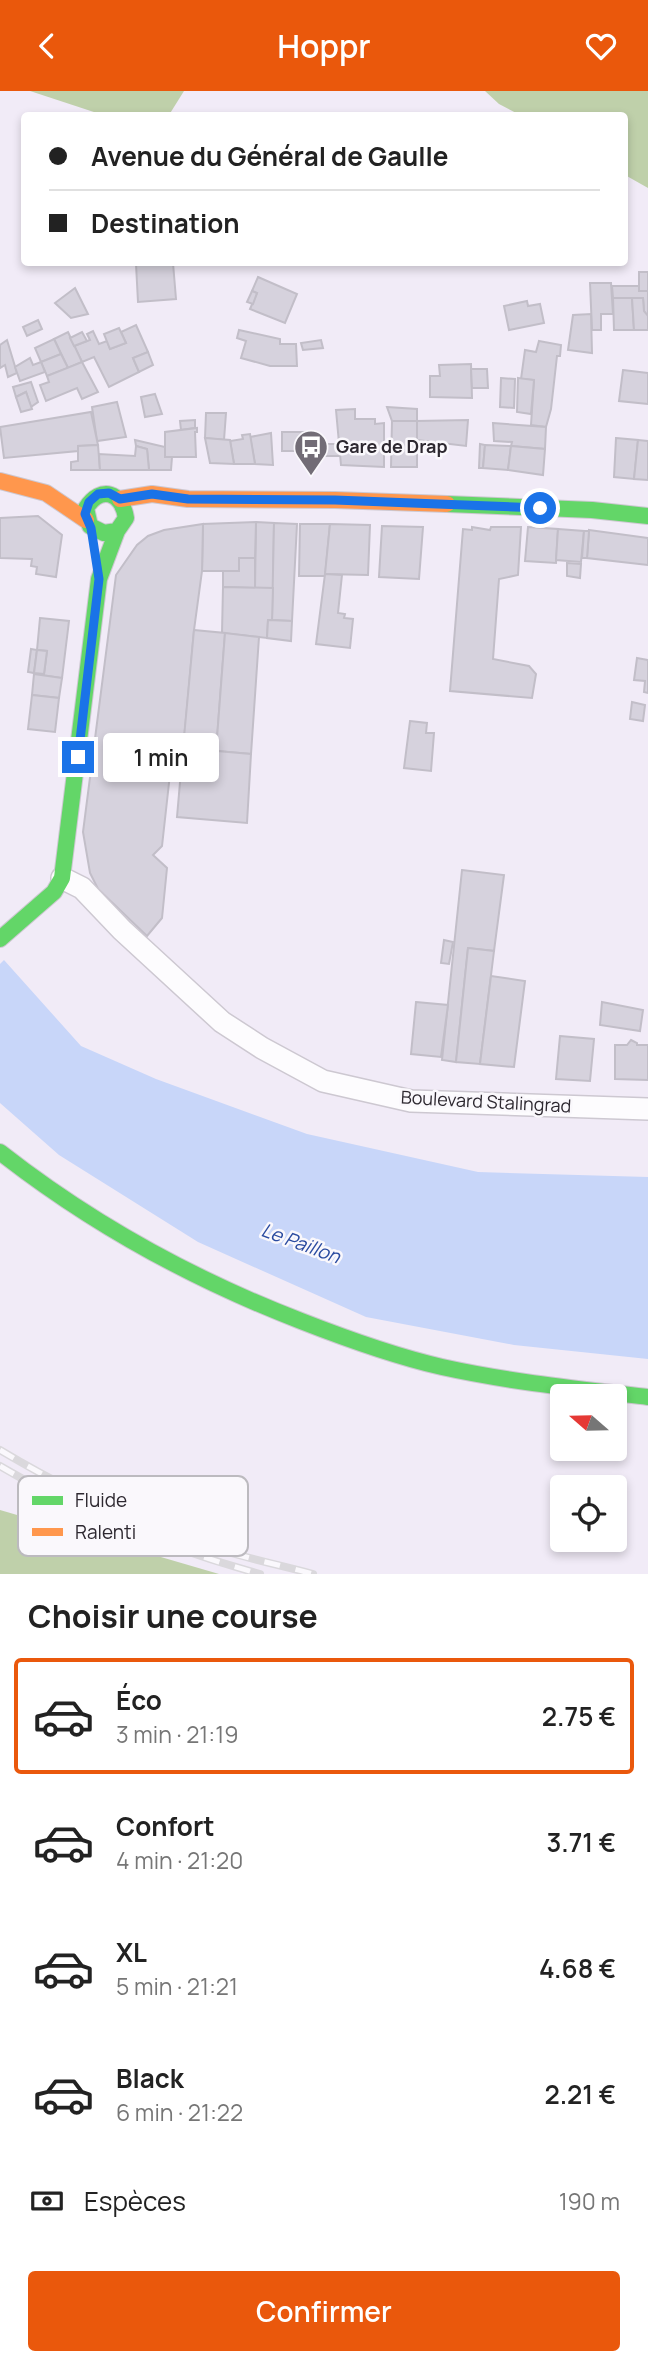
<!DOCTYPE html>
<html lang="fr">
<head>
<meta charset="utf-8">
<style>
  :root { --surface:#fff; --page:#f6f6f6; --text:#222; --muted:#767676; --line:#e0e0e0; --accent:#ea580c }
  body { margin:0; font-family:Manrope,sans-serif; background:var(--page); color:var(--text); height:100vh; display:flex; flex-direction:column; font-size:26px; white-space:nowrap }
  * { box-sizing:border-box; margin:0 }
  p { font-size:23px; color:var(--muted) }
  .icon { flex:none; width:38px; height:38px; fill:none; stroke:currentColor; stroke-width:2; stroke-linecap:round; stroke-linejoin:round }
  .map { position:relative; height:1483px; overflow:hidden }
  .drawer { display:flex; flex-direction:column; background:var(--surface); flex:1 }
  .drawer>* { flex:none }
  .guide { position:absolute; left:21px; top:21px; width:607px; height:154px; border-radius:7px; box-shadow:0 4px 10px #0003; display:grid; align-content:center; height:154px; padding:0 28px; background:var(--surface) }
  .needle { width:46px; rotate:290deg }
  .tools { position:absolute; left:550px; top:1293px; display:grid; gap:14px }
  .tools a { display:grid; place-items:center; width:77px; height:77px; border-radius:7px; background:var(--surface); box-shadow:0 4px 10px #0003; font-size:35px }
  .end { position:absolute; width:32px; height:32px; margin:-16px; border:9px solid #1a73e8; background:#fff; box-shadow:0 0 0 4px #fff }
  .from { border-radius:50% }
  .bubble { position:absolute; height:49px; border-radius:7px; background:var(--surface); box-shadow:0 4px 10px #0003; font-size:23px; font-weight:600; line-height:49px; text-align:center }
  .guide b { display:flex; align-items:center; gap:24px; height:66px; font-size:26px }
  .guide b+b { border-top:2px solid var(--line) }
  .guide i { width:18px; height:18px; background:var(--text) }
  ul { padding:0; list-style:none }
  li { display:flex; align-items:center; gap:21px; height:116px; margin:0 14px 10px; padding:0 14px; border:4px solid transparent; border-radius:7px }
  li div { flex:1 }
  li b { display:block; font-size:26px }
  li em { font-style:normal; font-weight:600 }
  li.selected { border-color:var(--accent) }
  li>.icon { width:63px; height:63px; stroke-width:1.5 }
  h2 { padding:0 28px; font-size:32px; line-height:84px }
  .pay { display:flex; align-items:center; gap:18px; height:77px; padding:0 28px; font-size:26px }
  .pay p { margin-inline-start:auto }
  .cta { display:flex; gap:14px; margin-top:auto; padding:14px 28px }
  .cta a { flex:1; height:80px; border-radius:7px; background:var(--accent); color:#fff; font-size:28px; font-weight:600; line-height:80px; text-align:center }
  header { display:flex; justify-content:space-between; align-items:center; height:91px; padding:0 28px; background:var(--accent); color:#fff; font-size:32px; font-weight:600 }
  .map>svg:first-child { display:block }
  .forest { fill:#bfd0aa }
  .water { fill:#c8d6f9 }
  .building { fill:#d6d2dd; stroke:#c2bec8; stroke-width:2 }
  .lines { fill:none; stroke-linecap:round; stroke-linejoin:round }
  .street-casing { stroke:#cdc8d1; stroke-width:24 }
  .fast-casing { stroke:#cdc8d1; stroke-width:18 }
  .slow-casing { stroke:#cdc8d1; stroke-width:18 }
  .street { stroke:#fdfcfe; stroke-width:21 }
  .fast { stroke:#63d668; stroke-width:16 }
  .slow { stroke:#ff974d; stroke-width:16 }
  .rail-casing { stroke:#dad8dc; stroke-width:8 }
  .rail { stroke:#faf8fc; stroke-width:5; stroke-dasharray:16; stroke-linecap:butt }
  .route { stroke:#1a73e8; stroke-width:9 }
  .labels { text-anchor:middle; stroke-width:5; stroke-linejoin:round; paint-order:stroke }
  .poi-label { font-size:18px; font-weight:bold; fill:#2d2830; stroke:#faf8fc; text-anchor:start }
  .street-label { font-size:18px; fill:#2d2830; stroke:#faf8fc }
  .water-label { font-size:19px; font-style:italic; fill:#2a4ba0; stroke:#faf8fc }
  .key { fill:#faf8fc; stroke:#bcbabf; stroke-width:2 }
  .key-label { font-size:19px; fill:#2d2830 }
</style>
</head>
<body>
<header><svg class="icon" aria-label="back" viewBox="0 0 24 24"><path d="M15 5l-7 7 7 7"/></svg>Hoppr<svg class="icon" aria-label="heart" viewBox="0 0 24 24"><path d="M12 20l-8-8c-3-5 5-10 8-4 3-6 11-1 8 4z"/></svg></header>
<div class="map">
<svg width="648" height="1483" viewBox="0 0 648 1483">
  <rect width="100%" height="100%" fill="#f1ebf7"/>
  <g class="forest">
    <polygon points="30,0 184,0 169,24 103,24"/>
    <polygon points="485,0 648,0 648,97 625,84 625,24 520,24 499,13"/>
    <polygon points="0,1419 219,1483 0,1483"/>
  </g>
  <polygon class="water" points="4,869 81,955 156,988 307,1043 478,1081 648,1086 648,1268 514,1254 366,1226 198,1151 59,1064 0,1012 0,873"/>
  <g class="building">
    <polygon points="173,172 176,208 138,211 136,173"/>
    <rect x="639" y="181" width="9" height="19"/>
    <polygon points="258,186 297,203 285,232 250,218 257,202 252,200"/>
    <polygon points="590,192 611,192 613,223 601,223 601,239 592,239"/>
    <polygon points="612,195 639,195 639,200 648,200 648,225 644,220 643,207 613,207"/>
    <polygon points="75,197 88,223 71,227 55,212"/>
    <polygon points="252,200 257,202 253,213 247,211"/>
    <polygon points="613,207 632,207 634,239 614,239"/>
    <polygon points="632,207 643,207 644,220 648,225 648,239 634,239"/>
    <polygon points="527,210 528,215 540,213 544,232 509,239 504,215"/>
    <polygon points="591,223 592,262 568,259 573,224"/>
    <polygon points="38,229 42,238 27,245 23,236"/>
    <polygon points="136,234 148,261 133,267 139,281 109,296 94,266 82,271 74,255 90,249 87,243 93,240 99,253 107,250 110,258 126,252 121,241"/>
    <polygon points="119,237 126,252 110,258 104,243"/>
    <polygon points="239,239 280,248 280,253 296,253 297,275 270,275 241,267 246,250 237,247"/>
    <polygon points="68,241 82,271 68,277 54,248"/>
    <polygon points="82,241 87,250 74,255 70,247"/>
    <polygon points="54,248 61,263 41,271 35,257"/>
    <polygon points="7,249 17,282 8,286 5,274 0,277 0,254"/>
    <polygon points="321,249 323,257 303,259 301,252"/>
    <polygon points="539,250 561,254 560,265 557,265 551,318 546,336 531,334 534,289 521,288 525,259 536,261"/>
    <polygon points="148,261 153,274 139,281 133,267"/>
    <polygon points="61,263 68,277 47,285 41,271"/>
    <polygon points="30,267 33,274 41,271 45,281 20,290 15,276"/>
    <polygon points="82,271 98,301 82,308 77,297 46,310 40,294 49,291 47,285"/>
    <polygon points="471,273 472,307 430,306 430,285 440,285 439,274"/>
    <polygon points="471,278 487,278 488,297 472,297"/>
    <polygon points="623,279 648,282 648,313 619,310"/>
    <polygon points="501,287 515,288 514,317 500,316"/>
    <polygon points="518,287 534,289 531,323 517,321"/>
    <polygon points="31,291 38,311 31,316 26,301 16,306 13,296"/>
    <polygon points="26,301 32,318 21,321 16,306"/>
    <polygon points="155,303 162,323 145,326 141,306"/>
    <polygon points="117,311 126,346 97,350 92,316"/>
    <polygon points="387,316 417,318 417,330 392,330"/>
    <polygon points="355,318 355,328 375,328 375,333 384,332 384,376 341,374 336,319"/>
    <polygon points="91,321 98,354 78,355 78,360 4,367 0,336"/>
    <polygon points="206,322 226,322 224,349 205,347"/>
    <polygon points="195,329 195,337 181,339 180,330"/>
    <polygon points="468,329 466,355 417,349 417,330"/>
    <polygon points="392,330 417,330 417,376 391,376"/>
    <polygon points="493,332 546,336 545,358 511,355 512,351 494,350"/>
    <polygon points="197,337 197,341 195,341 196,366 165,366 165,341"/>
    <polygon points="282,341 306,341 307,360 282,360"/>
    <polygon points="271,342 273,374 255,373 250,346"/>
    <polygon points="250,343 255,373 234,373 230,350 243,348 242,344"/>
    <polygon points="205,347 230,349 234,373 210,372"/>
    <polygon points="616,347 638,349 634,388 614,386"/>
    <polygon points="135,349 165,356 165,366 172,366 171,379 149,379 147,358 136,355"/>
    <polygon points="638,349 648,350 648,389 634,388"/>
    <polygon points="307,353 339,353 340,365 307,365"/>
    <polygon points="480,353 485,354 483,377 479,377"/>
    <polygon points="98,354 100,379 71,379 71,371 78,370 78,355"/>
    <polygon points="485,354 511,355 508,379 483,377"/>
    <polygon points="136,355 147,358 149,379 100,379 99,363 135,365"/>
    <polygon points="511,355 545,358 543,384 508,379"/>
    <polygon points="38,425 62,444 56,486 36,483 37,476 31,475 32,468 0,467 0,427"/>
    <polygon points="256,431 274,432 273,497 255,497"/>
    <polygon points="256,431 255,467 239,467 239,480 202,480 203,433"/>
    <polygon points="274,432 297,433 292,530 272,529"/>
    <polygon points="203,433 202,480 194,539 182,671 170,683 162,755 153,764 167,777 162,827 147,845 98,798 90,782 83,741 116,484 137,454 148,445 164,439"/>
    <polygon points="300,433 330,433 325,485 299,485"/>
    <polygon points="330,433 370,434 368,484 325,483"/>
    <polygon points="382,435 423,436 419,488 379,486"/>
    <polygon points="472,436 490,439 491,436 521,436 518,484 499,488 493,568 529,575 536,583 532,607 450,600 463,438 472,439"/>
    <polygon points="528,436 558,438 556,472 525,470"/>
    <polygon points="558,438 584,440 581,471 556,469"/>
    <polygon points="589,439 648,447 648,474 587,467"/>
    <polygon points="584,440 589,440 587,467 582,467"/>
    <polygon points="239,467 255,467 255,497 223,496 223,480 239,480"/>
    <polygon points="567,472 581,473 580,487 567,485"/>
    <polygon points="325,483 342,484 338,522 345,523 344,527 353,528 350,557 316,553"/>
    <polygon points="223,496 273,497 272,529 268,529 267,547 222,542"/>
    <polygon points="40,527 69,530 62,587 34,583 44,583 47,560 37,559"/>
    <polygon points="268,529 292,530 291,550 267,547"/>
    <polygon points="194,539 225,542 216,660 183,657"/>
    <polygon points="225,542 259,546 251,663 216,660"/>
    <polygon points="31,558 37,559 34,582 28,581"/>
    <polygon points="37,559 47,560 44,583 34,582"/>
    <polygon points="637,567 648,569 648,602 644,601 645,590 634,589"/>
    <polygon points="34,583 62,587 59,607 32,604"/>
    <polygon points="32,604 59,607 55,641 28,638"/>
    <polygon points="632,611 645,614 643,630 630,628"/>
    <polygon points="410,630 427,632 426,642 434,642 431,680 404,677"/>
    <polygon points="183,657 251,663 247,732 177,726"/>
    <polygon points="462,779 504,784 494,860 468,857 456,971 442,969"/>
    <polygon points="444,849 453,851 449,873 441,872"/>
    <polygon points="468,857 494,860 480,973 456,971"/>
    <polygon points="491,885 525,890 514,976 480,973"/>
    <polygon points="416,911 448,914 441,966 411,963"/>
    <polygon points="602,911 643,919 640,940 600,934"/>
    <polygon points="560,945 594,948 590,990 556,988"/>
    <polygon points="631,949 637,952 637,954 648,954 648,989 615,988 615,954 627,954"/>
  </g>
  <g class="lines">
    <g class="street-casing">
      <polyline id="street" points="62,787 82,797 122,839 222,931 262,957 323,990 411,1010 648,1018"/>
    </g>
    <g class="fast-casing">
      <g id="fast">
        <polyline points="447,413 592,419 648,425"/>
        <path d="M0,848L54,801L62,787L99,488L117,440L126,427C122,401 101,394 86,417L90,435L104,442L117,440"/>
        <path d="M0,1061C92,1133 192,1188 301,1230C347,1248 394,1265 442,1276C510,1291 579,1298 648,1306"/>
      </g>
    </g>
    <g class="slow-casing">
      <g id="slow">
        <polyline points="0,390 46,402 86,429"/>
        <polyline points="120,408 152,403 188,408 335,409 447,413"/>
      </g>
    </g>
    <use href="#street" class="street"/>
    <use href="#fast" class="fast"/>
    <use href="#slow" class="slow"/>
    <g class="rail-casing">
      <g id="rail">
        <path d="M0,1359C70,1401 147,1436 225,1460C254,1469 284,1475 313,1483"/>
        <path d="M0,1375C81,1423 170,1458 260,1483"/>
      </g>
    </g>
    <use href="#rail" class="rail"/>
  </g>
  <g class="lines">
    <polyline class="route" points="78,666 99,488 91,437 85,423 89,411 98,403 109,402 120,408 152,403 188,408 335,409 540,417"/>
  </g>
  <defs>
    <g id="bus-pin" transform="scale(1.75)"><path d="M0 17L-7.5 6A9.5 9.5 0 1 1 7.5 6Z" fill="#726c76" stroke="#faf8fc"/><path d="M-5-6H5V4H4V6H2V4H-2V6H-4V4H-5ZM-3.5-4V0h7V-4ZM-3.5 1.2v1.5H-2V1.2ZM2 1.2v1.5H3.5V1.2Z" fill="#fff"/></g>
  </defs>
  <g fill-rule="evenodd">
    <use href="#bus-pin" x="311" y="356"/>
  </g>
  <g class="labels">
    <g class="poi-label">
      <text x="336" y="362">Gare de Drap</text>
    </g>
    <g class="street-label">
      <text transform="translate(486 1011) rotate(3)" y="6">Boulevard Stalingrad</text>
    </g>
    <g class="water-label">
      <text transform="translate(301 1152) rotate(20)" y="7">Le Paillon</text>
    </g>
  </g>
  <rect x="18" y="1385" width="230" height="80" rx="10" class="key"/>
  <rect x="32" y="1405" width="31" height="9" fill="#63d668"/>
  <rect x="32" y="1437" width="31" height="8" fill="#ff974d"/>
  <g class="key-label">
    <text x="75" y="1416">Fluide</text>
    <text x="75" y="1448">Ralenti</text>
  </g>
</svg>
<div class="tools">
<a><svg class="needle" viewBox="-14 -14 28 28"><path d="M0-13l5 13h-10z" fill="#e53935"/><path d="M0 13l5-13h-10z" fill="#767676"/></svg></a>
<a><svg class="icon" aria-label="locate" viewBox="0 0 24 24"><circle cx="12" cy="12" r="6"/><path d="M12 2v4M12 18v4M2 12h4M18 12h4"/></svg></a>
</div>
<i class="end from" style="left:540px;top:417px"></i>
<i class="end" style="left:78px;top:666px"></i>
<div class="bubble" style="left:103px;top:642px;width:116px">1 min</div>
<div class="guide">
<b><i class="from"></i>Avenue du Général de Gaulle</b>
<b><i></i>Destination</b>
</div>
</div>
<section class="drawer">
<h2>Choisir une course</h2>
<ul>
<li class="selected"><svg class="icon" aria-label="car" viewBox="0 0 24 24"><path d="M5 17H2v-5l4-1 3-4h7l3 4 3 1v5h-3M9 17h6M6 11h13"/><circle cx="7" cy="17" r="2"/><circle cx="17" cy="17" r="2"/></svg><div><b>Éco</b><p>3 min · 21:19</p></div><em>2.75 €</em></li>
<li><svg class="icon" aria-label="car" viewBox="0 0 24 24"><path d="M5 17H2v-5l4-1 3-4h7l3 4 3 1v5h-3M9 17h6M6 11h13"/><circle cx="7" cy="17" r="2"/><circle cx="17" cy="17" r="2"/></svg><div><b>Confort</b><p>4 min · 21:20</p></div><em>3.71 €</em></li>
<li><svg class="icon" aria-label="car" viewBox="0 0 24 24"><path d="M5 17H2v-5l4-1 3-4h7l3 4 3 1v5h-3M9 17h6M6 11h13"/><circle cx="7" cy="17" r="2"/><circle cx="17" cy="17" r="2"/></svg><div><b>XL</b><p>5 min · 21:21</p></div><em>4.68 €</em></li>
<li><svg class="icon" aria-label="car" viewBox="0 0 24 24"><path d="M5 17H2v-5l4-1 3-4h7l3 4 3 1v5h-3M9 17h6M6 11h13"/><circle cx="7" cy="17" r="2"/><circle cx="17" cy="17" r="2"/></svg><div><b>Black</b><p>6 min · 21:22</p></div><em>2.21 €</em></li>
</ul>
<div class="pay"><svg class="icon" aria-label="cash" viewBox="0 0 24 24"><path d="M3 7h18v10H3z"/><circle cx="12" cy="12" r="2"/></svg>Espèces<p>190 m</p></div>
<div class="cta"><a>Confirmer</a></div>
</section>
</body>
</html>
